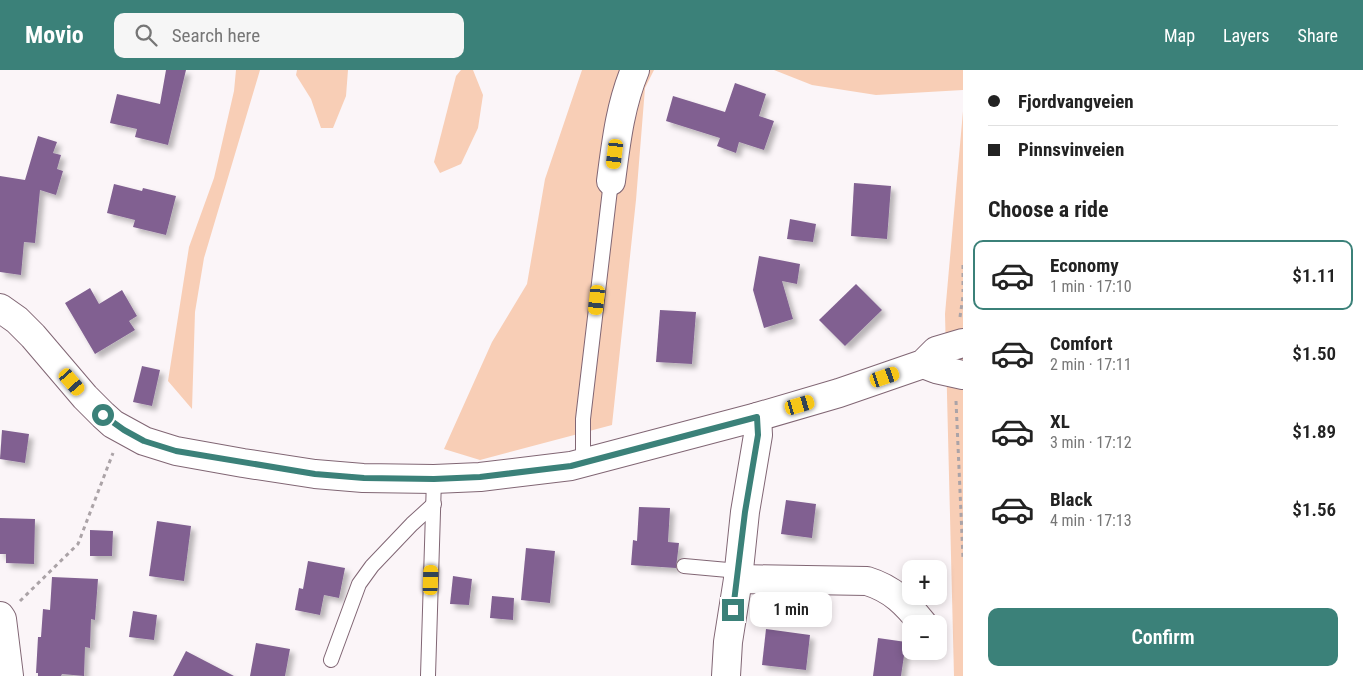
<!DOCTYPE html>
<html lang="en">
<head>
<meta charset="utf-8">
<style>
  :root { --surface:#fff; --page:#f6f6f6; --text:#222; --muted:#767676; --line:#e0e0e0; --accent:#3b8179 }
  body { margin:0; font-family:"Roboto Condensed",sans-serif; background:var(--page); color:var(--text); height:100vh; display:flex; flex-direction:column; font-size:19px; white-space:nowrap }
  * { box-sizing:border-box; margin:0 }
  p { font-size:16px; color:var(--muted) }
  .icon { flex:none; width:28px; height:28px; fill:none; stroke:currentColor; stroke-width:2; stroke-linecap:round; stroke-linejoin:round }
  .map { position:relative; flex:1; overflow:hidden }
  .drawer { display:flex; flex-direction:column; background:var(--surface); width:400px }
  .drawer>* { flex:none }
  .guide { display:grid; align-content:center; height:110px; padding:0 25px; background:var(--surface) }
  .buttons { position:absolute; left:902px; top:490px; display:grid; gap:10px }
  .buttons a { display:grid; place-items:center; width:45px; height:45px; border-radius:10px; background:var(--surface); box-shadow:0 2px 8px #0003; font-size:25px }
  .end { position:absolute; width:22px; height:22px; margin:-11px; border:6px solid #3b8179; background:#fff; box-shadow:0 0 0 2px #fff }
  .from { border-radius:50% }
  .bubble { position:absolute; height:35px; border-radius:10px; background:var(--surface); box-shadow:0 2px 8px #0003; font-size:16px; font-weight:600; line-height:35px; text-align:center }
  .car { position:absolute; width:15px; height:30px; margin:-15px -8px; border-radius:6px; box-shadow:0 0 4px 1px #0007; background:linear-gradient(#f5c518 24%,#345 0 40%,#f5c518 0 76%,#345 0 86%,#f5c518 0) }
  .guide b { display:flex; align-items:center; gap:18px; height:48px; font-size:19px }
  .guide b+b { border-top:1px solid var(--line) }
  .guide i { width:12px; height:12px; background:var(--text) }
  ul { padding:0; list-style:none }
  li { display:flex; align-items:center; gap:15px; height:70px; margin:0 10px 8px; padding:0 15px; border:2px solid transparent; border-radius:10px }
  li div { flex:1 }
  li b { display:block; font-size:19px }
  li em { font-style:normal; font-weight:600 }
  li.current { border-color:var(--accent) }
  li>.icon { width:45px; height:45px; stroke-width:1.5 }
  h2 { padding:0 25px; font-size:22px; line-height:60px }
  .cta { display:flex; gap:10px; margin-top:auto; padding:10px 25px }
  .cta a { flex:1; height:58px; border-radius:10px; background:var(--accent); color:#fff; font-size:20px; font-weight:600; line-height:58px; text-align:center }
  header { display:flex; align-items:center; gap:30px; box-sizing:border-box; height:70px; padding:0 25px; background:var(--accent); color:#fff }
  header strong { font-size:24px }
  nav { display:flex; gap:28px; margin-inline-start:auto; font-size:18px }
  .search { width:350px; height:45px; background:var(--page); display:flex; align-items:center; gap:12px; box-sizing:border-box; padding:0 18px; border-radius:10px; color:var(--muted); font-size:19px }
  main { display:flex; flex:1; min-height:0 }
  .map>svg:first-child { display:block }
  .green { fill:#f8ceb6 }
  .building { fill:#816191; filter:url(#shadow) }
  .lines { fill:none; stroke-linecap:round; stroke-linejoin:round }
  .lane-casing { stroke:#816674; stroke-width:16 }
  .street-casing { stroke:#816674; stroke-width:30 }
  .path { stroke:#aba3a7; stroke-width:3; stroke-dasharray:4 4; stroke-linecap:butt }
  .lane { stroke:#fff; stroke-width:14 }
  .street { stroke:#fff; stroke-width:28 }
  .route { stroke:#3b8179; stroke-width:6 }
</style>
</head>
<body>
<header>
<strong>Movio</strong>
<div class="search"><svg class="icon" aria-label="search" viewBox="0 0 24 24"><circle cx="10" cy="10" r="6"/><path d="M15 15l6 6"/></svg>Search here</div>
<nav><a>Map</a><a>Layers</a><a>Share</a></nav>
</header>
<main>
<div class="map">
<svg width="963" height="606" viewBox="0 0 963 606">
  <defs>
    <filter id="shadow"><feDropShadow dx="4.5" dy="4.5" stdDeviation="2.5" flood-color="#0004"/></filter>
  </defs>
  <rect width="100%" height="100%" fill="#fbf5f8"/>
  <g class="green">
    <polygon points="236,0 260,0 204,188 195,242 192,339 168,311 189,177 214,108 234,21"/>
    <polygon points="297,0 348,0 346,26 333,58 321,58 311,29 296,5"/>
    <polygon points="461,0 473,0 483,25 478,58 461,94 440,103 434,92 456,6"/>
    <polygon points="582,0 654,0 645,18 636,130 612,355 480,390 444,379 492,272 527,214 545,109"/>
    <polygon points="774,0 963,0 963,20 876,25 812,15"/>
    <polygon points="963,41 963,606 954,606 945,244"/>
  </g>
  <g class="building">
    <polygon points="166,0 186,0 168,75 135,67 137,59 110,53 117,24 160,34"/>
    <polygon points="735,13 766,24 759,46 774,51 764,80 739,72 736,83 717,76 720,68 666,51 673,26 725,42"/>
    <polygon points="38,66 57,72 53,83 61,85 57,99 63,101 56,125 40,120 35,173 24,172 21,205 0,202 0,106 25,110"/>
    <polygon points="854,113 891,116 887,169 851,166"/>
    <polygon points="114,114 142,121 143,118 176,126 166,165 133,157 135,150 107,143"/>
    <polygon points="790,149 816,154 813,172 787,169"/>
    <polygon points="759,186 800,194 797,214 782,211 793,249 764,258 753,220"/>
    <polygon points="856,214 882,240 845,276 819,250"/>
    <polygon points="90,218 99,234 122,220 137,246 129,251 135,260 95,284 65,233"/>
    <polygon points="660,240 696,242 692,294 656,292"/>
    <polygon points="142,296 160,300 152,336 133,332"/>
    <polygon points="2,360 29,364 25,393 0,389"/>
    <polygon points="786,430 816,434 812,468 781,464"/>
    <polygon points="639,437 670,438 668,472 679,473 676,498 631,495 633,470 637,471"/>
    <polygon points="0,448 35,449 34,494 6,493 6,484 0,484"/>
    <polygon points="157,451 191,456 184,511 149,506"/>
    <polygon points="90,460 113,461 112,486 90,486"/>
    <polygon points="526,478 555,481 550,533 521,530"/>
    <polygon points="308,491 345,498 339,528 324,525 320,545 295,540 299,518 303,519"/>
    <polygon points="453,506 472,509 469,535 450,534"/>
    <polygon points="52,507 98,509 95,550 91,549 90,578 85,577 84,606 62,604 61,606 38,606 38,603 36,603 38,567 41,567 43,539 50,540"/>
    <polygon points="492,526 514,528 513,550 490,548"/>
    <polygon points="133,541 157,545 154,570 129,567"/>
    <polygon points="766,559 810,565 806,600 762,595"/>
    <polygon points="878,568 906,572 901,606 873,606"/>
    <polygon points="256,573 290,579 285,606 250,606"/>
    <polygon points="186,581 234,606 173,606"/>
  </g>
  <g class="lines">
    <g class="lane-casing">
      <g id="lane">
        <polyline points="583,393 583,349 611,111"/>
        <polyline points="684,496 739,501"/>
        <polyline points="331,590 359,514 372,496 412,454 434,434"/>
        <polyline points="428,606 434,409"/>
      </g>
    </g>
    <g class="street-casing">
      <g id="street">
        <path d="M611,111C616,73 620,36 635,0"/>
        <polyline points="0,238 17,250 33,266 85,327 103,345 113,354 144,371 176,381 243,393 315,404 363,408 434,409 480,407 571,396 757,347 839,323 923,294 936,281 963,273"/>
        <polyline points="923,294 936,299 963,305"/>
        <path d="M738,509L867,511C893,519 906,533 923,554"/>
        <polyline points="0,546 2,549 9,606"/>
        <polyline points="726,606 728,572 738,509 745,442 758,365 757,347"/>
      </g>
    </g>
    <g class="path">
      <polyline points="963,195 963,222"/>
      <polyline points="960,247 963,226"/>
      <polyline points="956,331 963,488"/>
      <polyline points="20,531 78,474 113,383"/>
    </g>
    <use href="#lane" class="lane"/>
    <use href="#street" class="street"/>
  </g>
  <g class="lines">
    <polyline class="route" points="103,345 124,360 144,371 176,381 315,404 364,408 434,409 480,407 571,396 757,347 758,365 745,442 733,540"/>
  </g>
</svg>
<div class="buttons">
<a>+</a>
<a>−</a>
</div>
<i class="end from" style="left:103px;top:345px"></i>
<i class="end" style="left:733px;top:540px"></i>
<div class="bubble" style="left:750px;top:522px;width:82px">1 min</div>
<i class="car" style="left:615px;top:84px;rotate:187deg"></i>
<i class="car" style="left:597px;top:230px;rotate:186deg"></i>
<i class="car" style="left:885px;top:307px;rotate:71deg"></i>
<i class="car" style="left:72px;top:312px;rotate:139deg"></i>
<i class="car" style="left:800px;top:335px;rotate:74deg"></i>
<i class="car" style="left:431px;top:510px;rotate:2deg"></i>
</div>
<section class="drawer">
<div class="guide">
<b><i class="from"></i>Fjordvangveien</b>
<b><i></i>Pinnsvinveien</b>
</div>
<h2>Choose a ride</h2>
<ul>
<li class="current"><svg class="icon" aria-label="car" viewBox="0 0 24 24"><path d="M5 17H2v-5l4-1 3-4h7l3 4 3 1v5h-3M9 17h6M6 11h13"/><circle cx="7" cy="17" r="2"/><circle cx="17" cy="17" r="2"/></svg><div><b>Economy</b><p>1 min · 17:10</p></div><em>$1.11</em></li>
<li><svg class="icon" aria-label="car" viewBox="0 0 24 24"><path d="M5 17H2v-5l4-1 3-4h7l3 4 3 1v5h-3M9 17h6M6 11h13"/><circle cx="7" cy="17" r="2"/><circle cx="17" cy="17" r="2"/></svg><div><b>Comfort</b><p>2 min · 17:11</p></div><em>$1.50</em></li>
<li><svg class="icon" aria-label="car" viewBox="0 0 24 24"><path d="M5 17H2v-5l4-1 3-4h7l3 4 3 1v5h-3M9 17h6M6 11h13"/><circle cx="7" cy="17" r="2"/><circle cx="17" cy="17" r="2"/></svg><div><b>XL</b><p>3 min · 17:12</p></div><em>$1.89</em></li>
<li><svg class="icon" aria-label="car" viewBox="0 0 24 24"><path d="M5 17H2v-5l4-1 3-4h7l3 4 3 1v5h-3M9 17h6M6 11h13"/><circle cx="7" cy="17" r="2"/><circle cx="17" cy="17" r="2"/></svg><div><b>Black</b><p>4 min · 17:13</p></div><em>$1.56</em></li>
</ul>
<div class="cta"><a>Confirm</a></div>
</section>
</main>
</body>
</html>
